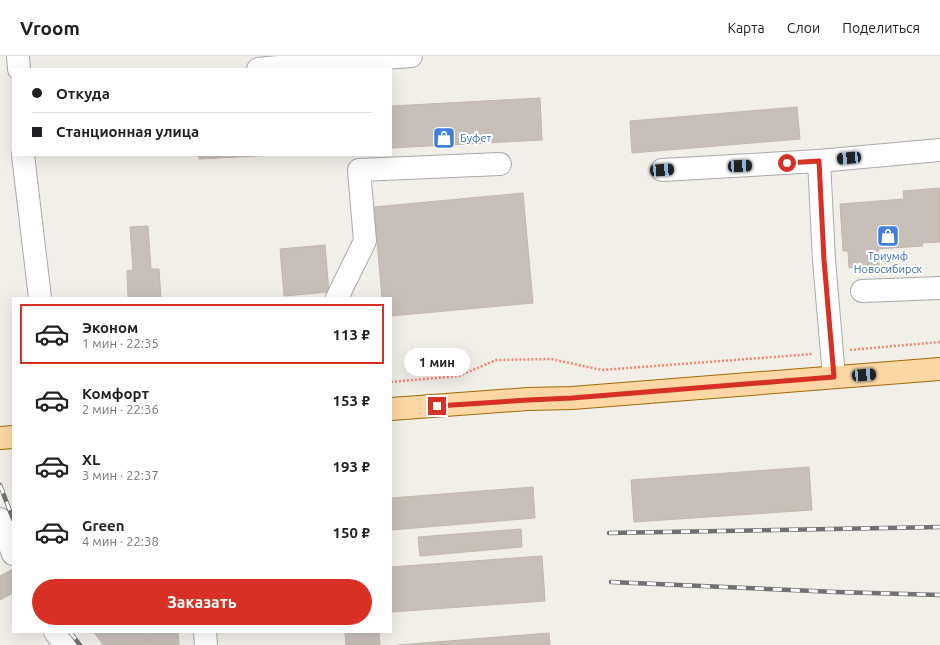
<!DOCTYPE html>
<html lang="ru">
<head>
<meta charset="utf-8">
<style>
  :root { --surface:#fff; --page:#f2f2f2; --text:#202124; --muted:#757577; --line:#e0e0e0; --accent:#d93025 }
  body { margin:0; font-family:Ubuntu,sans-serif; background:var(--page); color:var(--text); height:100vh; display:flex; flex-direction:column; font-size:15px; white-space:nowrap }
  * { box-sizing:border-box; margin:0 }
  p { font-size:13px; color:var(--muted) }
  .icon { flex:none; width:22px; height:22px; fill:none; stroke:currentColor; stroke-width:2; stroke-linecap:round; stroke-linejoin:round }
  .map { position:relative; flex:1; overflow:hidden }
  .panel { position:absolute; left:12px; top:241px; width:380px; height:336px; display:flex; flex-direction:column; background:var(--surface); border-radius:0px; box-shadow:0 4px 16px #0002 }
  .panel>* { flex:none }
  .guide { position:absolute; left:12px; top:12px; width:380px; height:88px; border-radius:0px; box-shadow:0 4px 16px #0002; display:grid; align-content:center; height:88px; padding:0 20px; background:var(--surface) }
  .end { position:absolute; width:18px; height:18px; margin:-9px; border:5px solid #d93025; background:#fff; box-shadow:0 0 0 2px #fff }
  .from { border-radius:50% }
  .bubble { position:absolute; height:28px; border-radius:14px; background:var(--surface); box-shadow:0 4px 16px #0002; font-size:13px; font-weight:700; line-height:28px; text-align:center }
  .car { position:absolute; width:12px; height:24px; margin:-12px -6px; border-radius:5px; box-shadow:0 0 3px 1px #0007; background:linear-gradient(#222 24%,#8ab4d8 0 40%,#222 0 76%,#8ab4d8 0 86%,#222 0) }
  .guide b { display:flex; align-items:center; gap:14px; height:38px; font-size:15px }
  .guide b+b { border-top:1px solid var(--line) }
  .guide i { width:10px; height:10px; background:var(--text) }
  ul { padding:7px 0 0; list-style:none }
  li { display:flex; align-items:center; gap:12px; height:60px; margin:0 8px 6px; padding:0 12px; border:2px solid transparent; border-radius:0px }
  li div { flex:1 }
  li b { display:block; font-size:15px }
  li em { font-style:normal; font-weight:700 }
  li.current { border-color:var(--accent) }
  li>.icon { width:36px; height:36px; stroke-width:1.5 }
  .action { display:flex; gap:8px; margin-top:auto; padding:8px 20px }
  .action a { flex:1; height:46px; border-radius:24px; background:var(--accent); color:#fff; font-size:16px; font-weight:700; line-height:46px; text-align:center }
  header { display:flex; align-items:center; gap:24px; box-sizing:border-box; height:56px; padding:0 20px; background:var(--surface); border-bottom:1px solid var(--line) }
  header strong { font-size:19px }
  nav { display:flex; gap:22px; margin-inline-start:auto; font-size:14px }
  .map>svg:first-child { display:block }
  .building { fill:#c7bfb8; stroke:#c4b6ab }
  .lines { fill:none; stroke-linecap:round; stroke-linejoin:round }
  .minor-casing { stroke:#a9a9a9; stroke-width:24 }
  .major-casing { stroke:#a06b00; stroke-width:24 }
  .path { stroke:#fa8072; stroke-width:2.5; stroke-dasharray:2 2; stroke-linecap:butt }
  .minor { stroke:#fff; stroke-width:22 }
  .major { stroke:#fcd6a4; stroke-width:22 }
  .rail-casing { stroke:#707070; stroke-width:4.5 }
  .rail { stroke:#fff; stroke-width:3; stroke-dasharray:9; stroke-linecap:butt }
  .route { stroke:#d93025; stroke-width:5 }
  .labels { text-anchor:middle; stroke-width:4; stroke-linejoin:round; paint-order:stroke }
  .shop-label { font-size:11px; fill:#366cbe; stroke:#fff; text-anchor:start }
</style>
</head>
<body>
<header>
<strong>Vroom</strong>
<nav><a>Карта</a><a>Слои</a><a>Поделиться</a></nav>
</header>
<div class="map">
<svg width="940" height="589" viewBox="0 0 940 589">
  <rect width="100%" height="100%" fill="#f2efe9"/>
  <g class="building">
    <polygon points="540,42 542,84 391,92 391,50"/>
    <polygon points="797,51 800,83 632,97 630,65"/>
    <polygon points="198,99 273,99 199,103"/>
    <polygon points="940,132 940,186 922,187 923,190 878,193 879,210 849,212 848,195 843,195 840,148 904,143 903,135"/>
    <polygon points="523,137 533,247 391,260 391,242 382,242 374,151"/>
    <polygon points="148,170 151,213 159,213 161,242 128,242 127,215 133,214 130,171"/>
    <polygon points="325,189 329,236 284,240 280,193"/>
    <polygon points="809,411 812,454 634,466 631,424"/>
    <polygon points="533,431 535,462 391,474 391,442"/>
    <polygon points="521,473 522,491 420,500 418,481"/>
    <polygon points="542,500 545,545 391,556 391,511"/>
    <polygon points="13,513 13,537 0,544 0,520"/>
    <polygon points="94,576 160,576 140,589 103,589"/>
    <polygon points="160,576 178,576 179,589 140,589"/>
    <polygon points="345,576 379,576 380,589 346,589"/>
    <polygon points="549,577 550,589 398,589"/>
  </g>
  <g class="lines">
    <g class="minor-casing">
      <g id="minor">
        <polyline points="18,0 19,13"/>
        <polyline points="327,6 411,0"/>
        <polyline points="258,13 327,6 330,0"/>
        <polyline points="23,99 40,242"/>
        <polyline points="819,105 824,204 834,321"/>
        <polyline points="662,114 819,105 940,94"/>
        <polyline points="862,235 940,232"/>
        <polyline points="337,242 365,185 359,114 500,108"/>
        <polyline points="0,463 13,498"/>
        <polyline points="55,576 66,589"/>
        <polyline points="205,576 206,589"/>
      </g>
    </g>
    <g class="major-casing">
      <g id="major">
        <polyline points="391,353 528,343 572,342 940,313"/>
        <polyline points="0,382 13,381"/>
      </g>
    </g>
    <g class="path">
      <polyline points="850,294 940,286"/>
      <polyline points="391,326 459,320 496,304 551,303 602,314 813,298"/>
    </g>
    <use href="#minor" class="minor"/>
    <use href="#major" class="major"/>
    <g class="rail-casing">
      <g id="rail">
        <polyline points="0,429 13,463"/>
        <polyline points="609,477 940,471"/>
        <polyline points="611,526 836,536 940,539"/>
        <polyline points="70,576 80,589"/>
      </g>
    </g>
    <use href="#rail" class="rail"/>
  </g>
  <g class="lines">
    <polyline class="route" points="437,350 528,344 572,342 834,321 824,204 819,105 787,107"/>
  </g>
  <defs>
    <g id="shop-square" transform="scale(1.15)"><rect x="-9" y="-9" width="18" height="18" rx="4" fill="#3f7fe0" stroke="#fff"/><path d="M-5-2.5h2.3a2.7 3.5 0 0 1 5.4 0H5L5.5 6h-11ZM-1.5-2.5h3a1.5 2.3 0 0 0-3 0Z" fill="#fff"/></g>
  </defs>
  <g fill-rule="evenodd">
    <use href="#shop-square" x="444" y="82"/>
    <use href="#shop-square" x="888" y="180"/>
  </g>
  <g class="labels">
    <g class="shop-label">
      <text x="460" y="86">Буфет</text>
      <text x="888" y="204" text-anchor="middle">Триумф<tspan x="888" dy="13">Новосибирск</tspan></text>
    </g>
  </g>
</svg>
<i class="end from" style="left:787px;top:107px"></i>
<i class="end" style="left:437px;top:350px"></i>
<div class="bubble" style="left:404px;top:292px;width:66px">1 мин</div>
<i class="car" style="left:849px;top:102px;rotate:265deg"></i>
<i class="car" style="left:740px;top:110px;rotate:87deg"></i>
<i class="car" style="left:662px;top:114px;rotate:86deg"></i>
<i class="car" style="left:864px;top:319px;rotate:86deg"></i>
<div class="guide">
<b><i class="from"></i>Откуда</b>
<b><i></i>Станционная улица</b>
</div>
<section class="panel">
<ul>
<li class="current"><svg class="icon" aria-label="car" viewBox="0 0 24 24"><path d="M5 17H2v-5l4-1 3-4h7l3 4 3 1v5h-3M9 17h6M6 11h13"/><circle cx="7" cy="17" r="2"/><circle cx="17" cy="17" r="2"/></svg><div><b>Эконом</b><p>1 мин · 22:35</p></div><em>113 ₽</em></li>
<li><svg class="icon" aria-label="car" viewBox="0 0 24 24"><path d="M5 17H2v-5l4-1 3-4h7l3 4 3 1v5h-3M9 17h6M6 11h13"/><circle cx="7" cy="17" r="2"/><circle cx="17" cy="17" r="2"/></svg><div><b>Комфорт</b><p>2 мин · 22:36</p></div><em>153 ₽</em></li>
<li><svg class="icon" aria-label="car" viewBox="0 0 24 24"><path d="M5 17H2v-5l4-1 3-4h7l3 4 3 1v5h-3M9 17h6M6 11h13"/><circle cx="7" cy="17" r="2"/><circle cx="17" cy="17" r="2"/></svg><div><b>XL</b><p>3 мин · 22:37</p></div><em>193 ₽</em></li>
<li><svg class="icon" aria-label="car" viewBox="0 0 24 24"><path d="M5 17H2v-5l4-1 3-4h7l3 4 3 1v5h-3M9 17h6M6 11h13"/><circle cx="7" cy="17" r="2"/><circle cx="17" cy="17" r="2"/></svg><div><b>Green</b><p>4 мин · 22:38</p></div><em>150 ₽</em></li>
</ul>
<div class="action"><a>Заказать</a></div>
</section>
</div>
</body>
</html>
